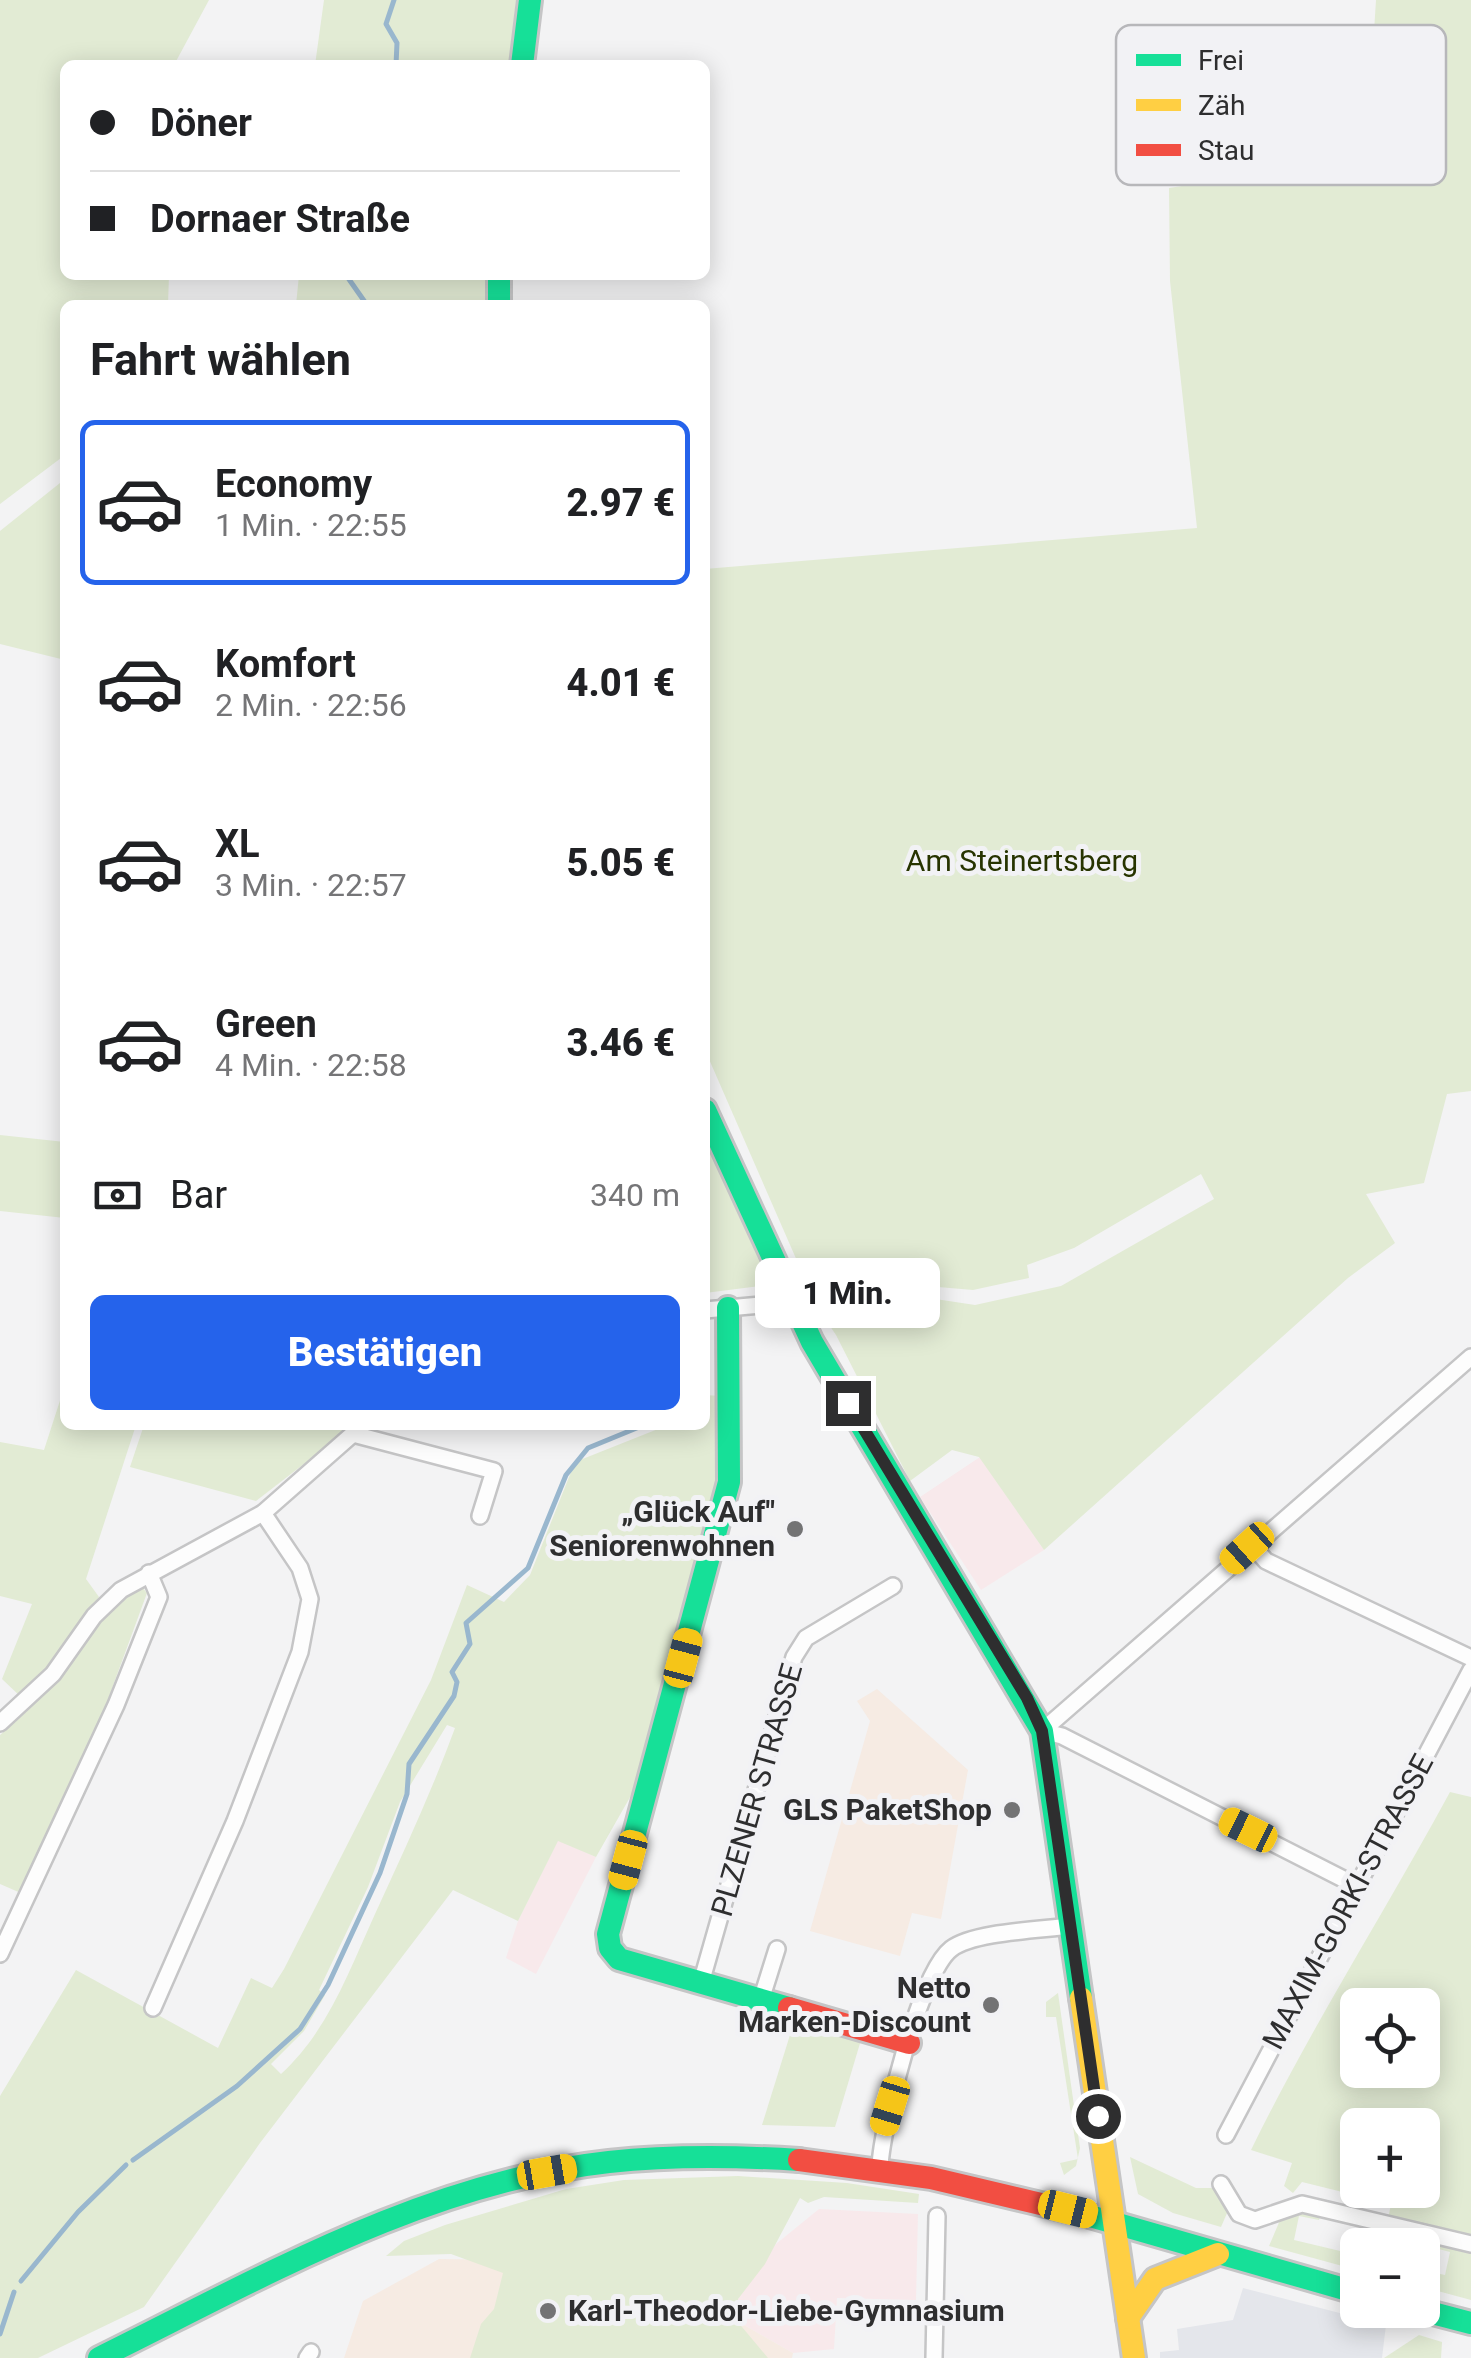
<!DOCTYPE html>
<html lang="de">
<head>
<meta charset="utf-8">
<style>
  :root { --surface:#fff; --page:#f2f2f2; --text:#202124; --muted:#757577; --line:#e0e0e0; --accent:#2563eb }
  body { margin:0; font-family:Roboto,sans-serif; background:var(--page); color:var(--text); height:100vh; display:flex; flex-direction:column; font-size:38px; white-space:nowrap }
  * { box-sizing:border-box; margin:0 }
  p { font-size:32px; color:var(--muted) }
  .icon { flex:none; width:55px; height:55px; fill:none; stroke:currentColor; stroke-width:2; stroke-linecap:round; stroke-linejoin:round }
  .map { position:relative; flex:1; overflow:hidden }
  .details { position:absolute; left:60px; top:300px; width:650px; height:1130px; display:flex; flex-direction:column; background:var(--surface); border-radius:15px; box-shadow:0 5px 25px #0003 }
  .details>* { flex:none }
  .top-card { position:absolute; left:60px; top:60px; width:650px; height:220px; border-radius:15px; box-shadow:0 5px 25px #0003; display:grid; align-content:center; height:220px; padding:0 30px; background:var(--surface) }
  .tools { position:absolute; left:1340px; top:1988px; display:grid; gap:20px }
  .tools a { display:grid; place-items:center; width:100px; height:100px; border-radius:15px; background:var(--surface); box-shadow:0 5px 25px #0003; font-size:50px }
  .end { position:absolute; width:45px; height:45px; margin:-22px; border:12px solid #2e2e2f; background:#fff; box-shadow:0 0 0 5px #fff }
  .from { border-radius:50% }
  .bubble { position:absolute; height:70px; border-radius:15px; background:var(--surface); box-shadow:0 5px 25px #0003; font-size:32px; font-weight:800; line-height:70px; text-align:center }
  .car { position:absolute; width:30px; height:60px; margin:-30px -15px; border-radius:12px; box-shadow:0 0 8px 2px #0007; background:linear-gradient(#f5c518 24%,#345 0 40%,#f5c518 0 76%,#345 0 86%,#f5c518 0) }
  .top-card b { display:flex; align-items:center; gap:35px; height:95px; font-size:38px }
  .top-card b+b { border-top:2px solid var(--line) }
  .top-card i { width:25px; height:25px; background:var(--text) }
  ul { padding:0; list-style:none }
  li { display:flex; align-items:center; gap:30px; height:165px; margin:0 20px 15px; padding:0 10px; border:5px solid transparent; border-radius:15px }
  li div { flex:1 }
  li b { display:block; font-size:38px }
  li em { font-style:normal; font-weight:800 }
  li.current { border-color:var(--accent) }
  li>.icon { width:90px; height:90px; stroke-width:1.5 }
  h2 { padding:0 30px; font-size:45px; line-height:120px }
  .pay { display:flex; align-items:center; gap:25px; height:110px; padding:0 30px; font-size:38px }
  .pay p { margin-inline-start:auto }
  .button { display:flex; gap:20px; margin-top:auto; padding:20px 30px }
  .button a { flex:1; height:115px; border-radius:15px; background:var(--accent); color:#fff; font-size:40px; font-weight:800; line-height:115px; text-align:center }
  .map>svg:first-child { display:block }
  .built { fill:#e4e6eb }
  .industrial { fill:#f8e9eb }
  .education { fill:#f6ebe3 }
  .green { fill:#e2ebd4; fill-rule:evenodd }
  .lines { fill:none; stroke-linecap:round; stroke-linejoin:round }
  .stream { stroke:#99b7ce; stroke-width:5 }
  .street-casing { stroke:#c5c5c6; stroke-width:20 }
  .fast-casing { stroke:#c5c5c6; stroke-width:28 }
  .slow-casing { stroke:#c5c5c6; stroke-width:28 }
  .jam-casing { stroke:#c5c5c6; stroke-width:28 }
  .street { stroke:#fdfdfd; stroke-width:15 }
  .fast { stroke:#16e098; stroke-width:22 }
  .slow { stroke:#ffcf43; stroke-width:22 }
  .jam { stroke:#f24e42; stroke-width:22 }
  .route { stroke:#2e2e2f; stroke-width:12 }
  .poi-dot { fill:#737374; stroke:#f2f2f5; stroke-width:4 }
  .labels { text-anchor:middle; stroke-width:10; stroke-linejoin:round; paint-order:stroke }
  .park-label { font-size:30px; fill:#273400; stroke:#f2f2f5 }
  .poi-label { font-size:30px; font-weight:bold; fill:#2e2e2f; stroke:#f2f2f5; text-anchor:end }
  .street-label { font-size:30px; fill:#2e2e2f; stroke:#f2f2f5 }
  .key { fill:#f2f2f5; stroke:#b7b7ba; stroke-width:2.5 }
  .key-label { font-size:28px; fill:#2e2e2f }
</style>
</head>
<body>
<div class="map">
<svg width="1471" height="2358" viewBox="0 0 1471 2358">
  <rect width="100%" height="100%" fill="#f3f3f4"/>
  <polygon class="built" points="1243,2288 1386,2325 1382,2358 1160,2358 1160,2352 1179,2350 1177,2329 1233,2320"/>
  <g class="industrial">
    <polygon points="980,1457 1044,1550 981,1590 920,1497"/>
    <polygon points="558,1840 596,1857 536,1974 506,1958 518,1921"/>
    <polygon points="819,2209 918,2214 916,2300 837,2298 834,2349 793,2353 737,2321 738,2299 776,2244"/>
  </g>
  <g class="education">
    <polygon points="877,1689 968,1770 941,1919 912,1913 900,1956 810,1931 870,1721 857,1701"/>
    <polygon points="439,2259 765,2264 738,2299 737,2321 793,2353 792,2358 344,2358 363,2301"/>
  </g>
  <g class="green">
    <polygon points="0,0 209,0 174,65 65,65 65,275 169,275 168,305 65,305 65,455 0,504"/>
    <polygon points="324,0 516,0 509,65 315,65"/>
    <polygon points="1376,0 1471,0 1471,1091 1447,1094 1424,1183 1366,1194 1395,1243 1348,1278 1044,1550 979,1457 952,1450 910,1481 836,1335 815,1304 815,1293 821,1289 896,1293 975,1305 1061,1286 1214,1199 1201,1174 1074,1248 1027,1265 1029,1278 973,1290 822,1277 816,1270 801,1270 705,1050 705,569 1197,528 1170,281 1169,188 1366,158"/>
    <polygon points="299,275 485,275 485,280 491,279 491,305 296,305"/>
    <polygon points="65,479 65,660 0,644 0,531"/>
    <polygon points="705,1133 775,1284 705,1293"/>
    <polygon points="0,1135 65,1142 65,1218 0,1211"/>
    <polygon points="65,1385 65,1425 136,1425 86,1579 99,1597 50,1670 21,1697 2,1679 32,1604 0,1596 0,1442 44,1450"/>
    <path d="M705,1395L720,1396L719,1487L707,1534L633,1792L596,1857L558,1841L518,1921L453,1890L260,2143L144,2307L38,2358H0V2096L76,1970L218,2048L251,1978L272,1988L284,1969L431,1680L467,1585L504,1602L530,1575L575,1462L668,1425H705ZM447,1725L455,1728C432,1791 403,1853 375,1914C349,1971 328,2031 281,2074L271,2064L304,2031L325,1995L319,1990L368,1887L400,1802Z"/>
    <polygon points="144,1425 349,1425 353,1426 256,1501 130,1467"/>
    <path d="M142,1587L147,1593L103,1713L23,1894L0,1884V1735C18,1720 36,1704 52,1685C76,1656 103,1596 142,1587Z"/>
    <path d="M1450,1792L1471,1797V2241L1388,2219L1391,2204L1302,2182L1293,2193L1284,2186L1292,2163L1251,2150C1311,2027 1385,1912 1450,1792ZM1358,2005H1422V2070H1358ZM1358,2125H1422V2190H1358Z"/>
    <polygon points="1058,1993 1080,2148 1076,2166 1064,2175 1060,2163 1078,2159 1056,2017 1046,2017 1046,2002"/>
    <polygon points="794,2022 861,2040 835,2127 762,2125"/>
    <polygon points="1130,2157 1196,2188 1217,2188 1231,2204 1221,2227 1173,2213 1138,2194"/>
    <polygon points="738,2176 847,2183 919,2194 918,2203 824,2197 808,2203 800,2198 765,2264 738,2299 737,2321 768,2358 470,2358 481,2324 494,2309 503,2273 451,2254 386,2256 404,2241 445,2225 566,2189 624,2180"/>
    <polygon points="1322,2209 1319,2220 1299,2216 1294,2240 1357,2255 1357,2270 1269,2246 1283,2213"/>
    <polygon points="1433,2240 1471,2249 1471,2300 1423,2287 1422,2270 1445,2275 1450,2252 1431,2247"/>
    <polygon points="1419,2335 1442,2342 1441,2358 1384,2358"/>
  </g>
  <g class="lines">
    <g class="stream">
      <polyline points="394,0 386,24 397,43 396,65"/>
      <polyline points="346,275 367,305"/>
      <polyline points="133,2160 237,2086 300,2029 328,1985 380,1873 407,1794 409,1764 454,1696 457,1682 452,1672 470,1644 466,1623 528,1568 566,1475 588,1448 644,1425"/>
      <polyline points="21,2281 78,2212 126,2165"/>
      <polyline points="0,2334 14,2292"/>
    </g>
    <g class="street-casing">
      <g id="street">
        <polyline points="705,1310 761,1305 787,1295"/>
        <polyline points="353,1434 494,1471 480,1516"/>
        <polyline points="1251,1544 1266,1561 1471,1658"/>
        <polyline points="0,1723 53,1674 94,1616 121,1590 263,1513 363,1425"/>
        <polyline points="1042,1731 1471,1357"/>
        <polyline points="1042,1731 1062,1736 1357,1886"/>
        <polyline points="0,1954 116,1705 159,1597 149,1573"/>
        <polyline points="701,1983 794,1657 806,1638 893,1586"/>
        <polyline points="761,2000 777,1949"/>
        <polyline points="153,2008 235,1821 300,1652 310,1599 300,1568 263,1513"/>
        <polyline points="1226,2135 1471,1670"/>
        <path d="M880,2166C882,2125 920,1973 951,1949C973,1932 1040,1930 1070,1926"/>
        <polyline points="1221,2184 1239,2214 1255,2220 1302,2204 1471,2244"/>
        <polyline points="307,2358 311,2352"/>
        <polyline points="934,2358 937,2216"/>
      </g>
    </g>
    <g class="fast-casing">
      <g id="fast">
        <polyline points="522,65 530,0"/>
        <polyline points="499,275 499,305"/>
        <polyline points="705,1110 812,1342 1042,1731 1081,1998"/>
        <polyline points="728,1308 729,1482 608,1934 610,1948 619,1959 789,2008"/>
        <polyline points="1083,2214 1358,2293"/>
        <polyline points="1421,2310 1471,2323"/>
        <path d="M99,2358C261,2278 426,2182 609,2162C673,2155 736,2156 799,2160"/>
      </g>
    </g>
    <g class="slow-casing">
      <g id="slow">
        <polyline points="1081,1998 1134,2358"/>
        <polyline points="1128,2318 1155,2279 1218,2254"/>
      </g>
    </g>
    <g class="jam-casing">
      <g id="jam">
        <polyline points="789,2008 909,2043"/>
        <polyline points="799,2160 931,2178 1083,2214"/>
      </g>
    </g>
    <use href="#street" class="street"/>
    <use href="#fast" class="fast"/>
    <use href="#slow" class="slow"/>
    <use href="#jam" class="jam"/>
  </g>
  <g class="lines">
    <polyline class="route" points="848,1403 1027,1698 1042,1731 1098,2116"/>
  </g>
  <g class="poi-dot">
    <circle cx="795" cy="1529" r="10"/>
    <circle cx="1012" cy="1810" r="10"/>
    <circle cx="991" cy="2005" r="10"/>
    <circle cx="548" cy="2311" r="10"/>
  </g>
  <g class="labels">
    <g class="park-label">
      <text x="1022" y="871">Am Steinertsberg</text>
    </g>
    <g class="poi-label">
      <text x="775" y="1522">„Glück Auf"<tspan x="775" dy="34">Seniorenwohnen</tspan></text>
      <text x="992" y="1820">GLS PaketShop</text>
      <text x="971" y="1998">Netto<tspan x="971" dy="34">Marken-Discount</tspan></text>
      <text x="568" y="2321" text-anchor="start">Karl-Theodor-Liebe-Gymnasium</text>
    </g>
    <g class="street-label">
      <text transform="translate(757 1790) rotate(-74)" y="10">PLZENER STRASSE</text>
      <text transform="translate(1348 1902) rotate(-62)" y="10">MAXIM-GORKI-STRASSE</text>
    </g>
  </g>
  <rect x="1116" y="25" width="330" height="160" rx="15" class="key"/>
  <rect x="1136" y="54" width="45" height="12" fill="#16e098"/>
  <rect x="1136" y="99" width="45" height="12" fill="#ffcf43"/>
  <rect x="1136" y="144" width="45" height="12" fill="#f24e42"/>
  <g class="key-label">
    <text x="1198" y="70">Frei</text>
    <text x="1198" y="115">Zäh</text>
    <text x="1198" y="160">Stau</text>
  </g>
</svg>
<div class="tools">
<a><svg class="icon" aria-label="locate" viewBox="0 0 24 24"><circle cx="12" cy="12" r="6"/><path d="M12 2v4M12 18v4M2 12h4M18 12h4"/></svg></a>
<a>+</a>
<a>−</a>
</div>
<i class="end from" style="left:1098px;top:2116px"></i>
<i class="end" style="left:848px;top:1403px"></i>
<div class="bubble" style="left:755px;top:1258px;width:185px">1 Min.</div>
<i class="car" style="left:1247px;top:1548px;rotate:228deg"></i>
<i class="car" style="left:683px;top:1658px;rotate:15deg"></i>
<i class="car" style="left:1248px;top:1830px;rotate:296deg"></i>
<i class="car" style="left:628px;top:1860px;rotate:195deg"></i>
<i class="car" style="left:890px;top:2106px;rotate:197deg"></i>
<i class="car" style="left:547px;top:2172px;rotate:80deg"></i>
<i class="car" style="left:1068px;top:2209px;rotate:104deg"></i>
<div class="top-card">
<b><i class="from"></i>Döner</b>
<b><i></i>Dornaer Straße</b>
</div>
<section class="details">
<h2>Fahrt wählen</h2>
<ul>
<li class="current"><svg class="icon" aria-label="car" viewBox="0 0 24 24"><path d="M5 17H2v-5l4-1 3-4h7l3 4 3 1v5h-3M9 17h6M6 11h13"/><circle cx="7" cy="17" r="2"/><circle cx="17" cy="17" r="2"/></svg><div><b>Economy</b><p>1 Min. · 22:55</p></div><em>2.97 €</em></li>
<li><svg class="icon" aria-label="car" viewBox="0 0 24 24"><path d="M5 17H2v-5l4-1 3-4h7l3 4 3 1v5h-3M9 17h6M6 11h13"/><circle cx="7" cy="17" r="2"/><circle cx="17" cy="17" r="2"/></svg><div><b>Komfort</b><p>2 Min. · 22:56</p></div><em>4.01 €</em></li>
<li><svg class="icon" aria-label="car" viewBox="0 0 24 24"><path d="M5 17H2v-5l4-1 3-4h7l3 4 3 1v5h-3M9 17h6M6 11h13"/><circle cx="7" cy="17" r="2"/><circle cx="17" cy="17" r="2"/></svg><div><b>XL</b><p>3 Min. · 22:57</p></div><em>5.05 €</em></li>
<li><svg class="icon" aria-label="car" viewBox="0 0 24 24"><path d="M5 17H2v-5l4-1 3-4h7l3 4 3 1v5h-3M9 17h6M6 11h13"/><circle cx="7" cy="17" r="2"/><circle cx="17" cy="17" r="2"/></svg><div><b>Green</b><p>4 Min. · 22:58</p></div><em>3.46 €</em></li>
</ul>
<div class="pay"><svg class="icon" aria-label="cash" viewBox="0 0 24 24"><path d="M3 7h18v10H3z"/><circle cx="12" cy="12" r="2"/></svg>Bar<p>340 m</p></div>
<div class="button"><a>Bestätigen</a></div>
</section>
</div>
</body>
</html>
